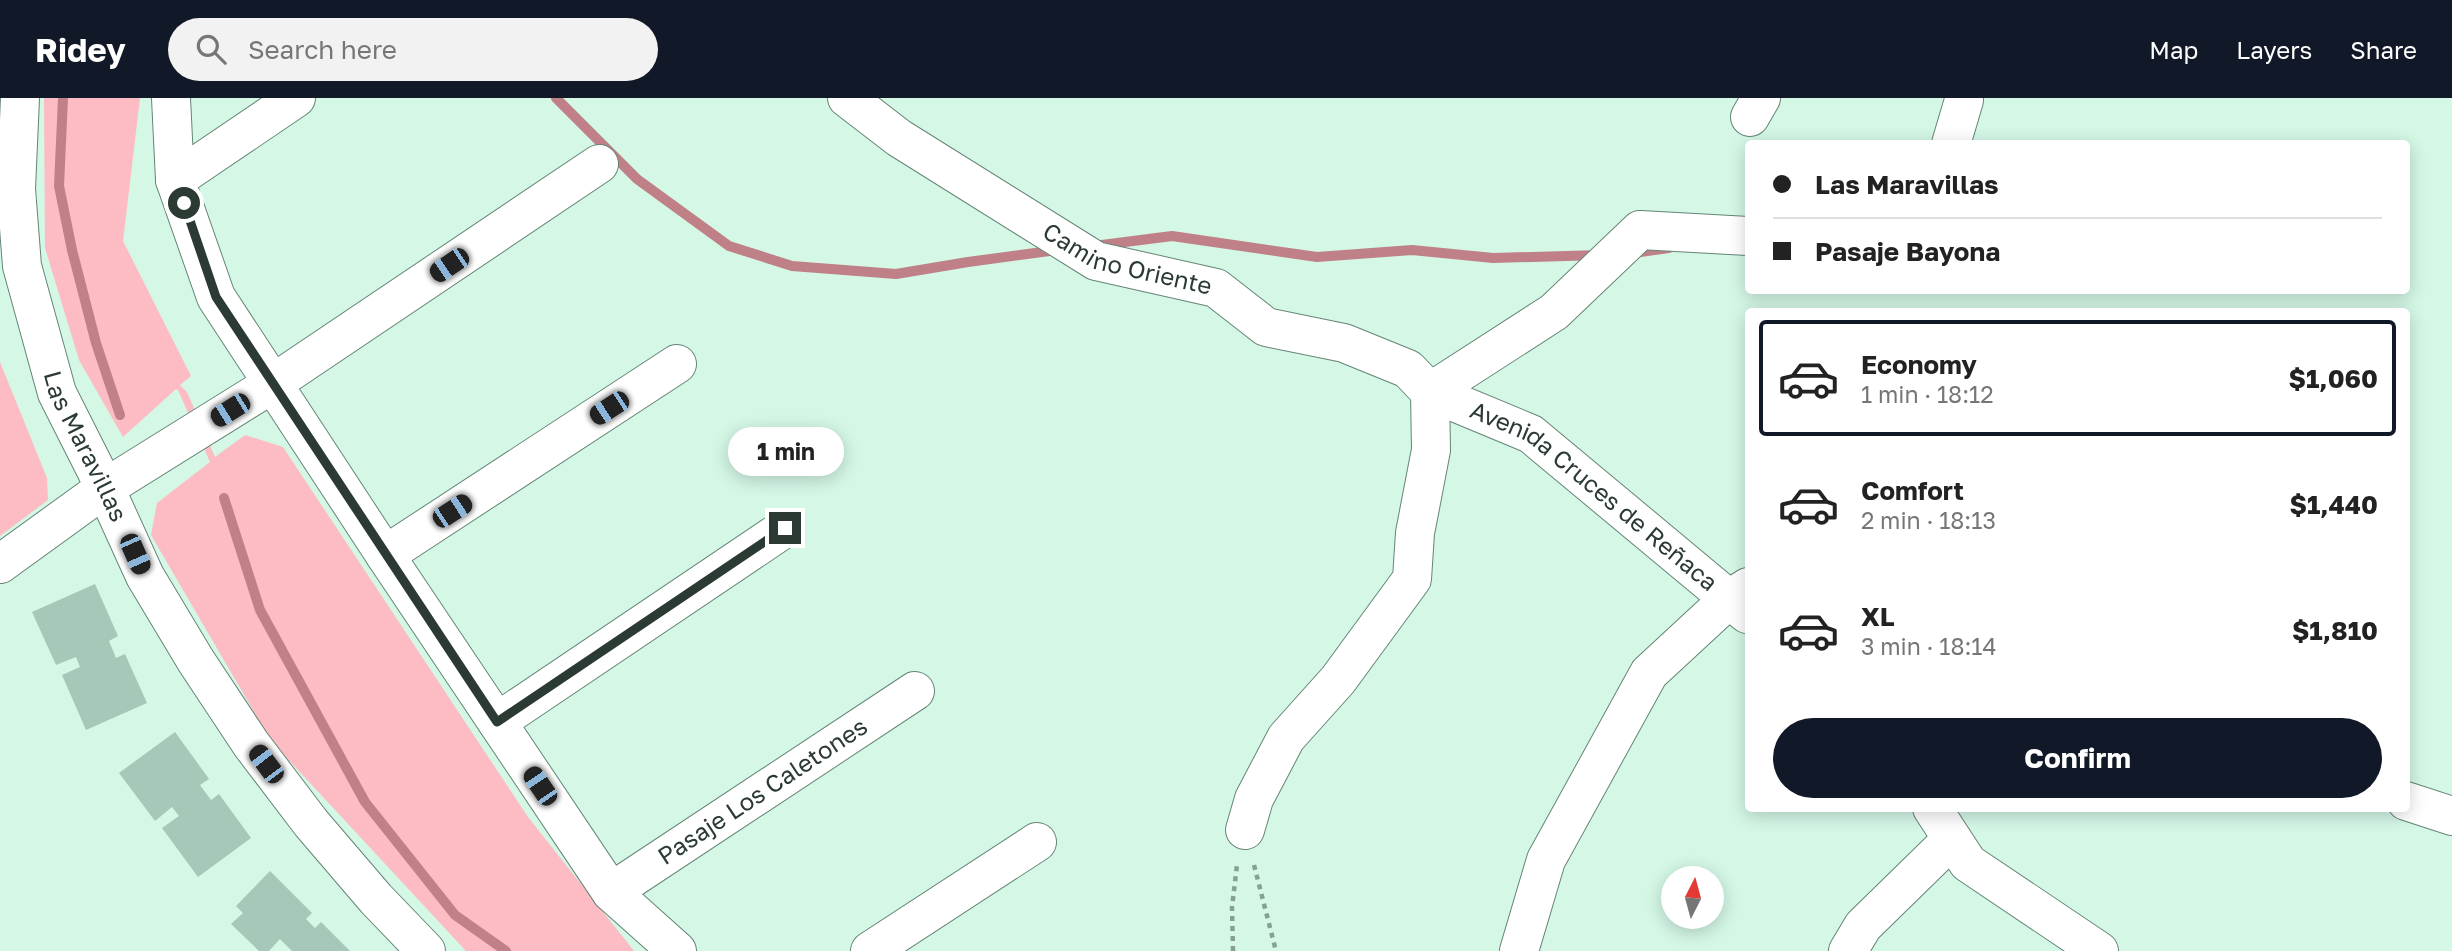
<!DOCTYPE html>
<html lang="en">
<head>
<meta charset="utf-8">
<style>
  :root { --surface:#fff; --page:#f2f2f2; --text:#222; --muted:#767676; --line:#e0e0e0; --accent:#111827 }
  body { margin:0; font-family:"Golos Text",sans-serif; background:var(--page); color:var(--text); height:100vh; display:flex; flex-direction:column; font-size:26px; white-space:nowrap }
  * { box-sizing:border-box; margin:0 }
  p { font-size:23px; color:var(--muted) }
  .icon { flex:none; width:38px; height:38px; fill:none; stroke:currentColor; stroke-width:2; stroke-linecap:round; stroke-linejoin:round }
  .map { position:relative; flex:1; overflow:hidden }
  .details { position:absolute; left:1745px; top:210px; width:665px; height:504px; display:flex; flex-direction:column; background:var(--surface); border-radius:7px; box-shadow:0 4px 18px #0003 }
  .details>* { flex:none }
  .hud { position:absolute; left:1745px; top:42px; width:665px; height:154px; border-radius:7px; box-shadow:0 4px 18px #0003; display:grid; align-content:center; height:154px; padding:0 28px; background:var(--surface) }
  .needle { width:46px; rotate:6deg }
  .buttons { position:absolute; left:1661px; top:768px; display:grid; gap:14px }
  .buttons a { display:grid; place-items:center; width:63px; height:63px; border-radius:50%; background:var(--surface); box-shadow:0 4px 18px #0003; font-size:35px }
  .end { position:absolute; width:32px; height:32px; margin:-16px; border:9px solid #2c3a34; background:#fff; box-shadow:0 0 0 4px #fff }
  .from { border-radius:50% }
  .bubble { position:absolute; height:49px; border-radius:24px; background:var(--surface); box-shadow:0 4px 18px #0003; font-size:23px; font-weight:700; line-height:49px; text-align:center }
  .car { position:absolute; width:21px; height:42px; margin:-21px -10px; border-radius:9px; box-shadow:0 0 5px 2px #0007; background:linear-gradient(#222 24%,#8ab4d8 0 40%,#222 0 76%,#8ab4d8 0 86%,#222 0) }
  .hud b { display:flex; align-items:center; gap:24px; height:66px; font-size:26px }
  .hud b+b { border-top:2px solid var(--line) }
  .hud i { width:18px; height:18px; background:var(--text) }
  ul { padding:12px 0 0; list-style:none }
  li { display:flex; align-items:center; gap:21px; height:116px; margin:0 14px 10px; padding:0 14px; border:4px solid transparent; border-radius:7px }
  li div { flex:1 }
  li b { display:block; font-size:26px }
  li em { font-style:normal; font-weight:700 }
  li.current { border-color:var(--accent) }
  li>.icon { width:63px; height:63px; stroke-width:1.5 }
  .primary-button { display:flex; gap:14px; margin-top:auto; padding:14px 28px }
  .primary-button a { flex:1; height:80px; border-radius:42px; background:var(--accent); color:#fff; font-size:28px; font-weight:700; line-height:80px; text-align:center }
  header { display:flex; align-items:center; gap:42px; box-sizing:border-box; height:98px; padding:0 35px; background:var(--accent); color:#fff }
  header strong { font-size:33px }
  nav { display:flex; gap:38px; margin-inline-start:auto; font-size:24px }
  .search { width:490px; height:63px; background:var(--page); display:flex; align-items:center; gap:18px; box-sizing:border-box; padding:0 24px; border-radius:38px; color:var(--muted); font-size:26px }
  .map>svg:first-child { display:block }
  .green { fill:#fdbbc3 }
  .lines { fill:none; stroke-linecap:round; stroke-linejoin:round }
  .stream { stroke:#c08088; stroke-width:10 }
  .building { fill:#a6c8b8 }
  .street-casing { stroke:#658576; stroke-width:40 }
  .path { stroke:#86a094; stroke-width:4.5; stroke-dasharray:5 5; stroke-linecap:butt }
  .street { stroke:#fff; stroke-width:38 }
  .route { stroke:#2c3a34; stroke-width:9 }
  .labels { text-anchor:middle; stroke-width:5; stroke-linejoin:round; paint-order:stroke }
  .street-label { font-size:24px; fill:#2c3a34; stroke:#f1fef8 }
</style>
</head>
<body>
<header>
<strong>Ridey</strong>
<div class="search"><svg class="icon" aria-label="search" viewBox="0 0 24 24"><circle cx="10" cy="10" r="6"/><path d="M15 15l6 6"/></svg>Search here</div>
<nav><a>Map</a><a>Layers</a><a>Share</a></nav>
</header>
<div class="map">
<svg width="2452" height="853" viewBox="0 0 2452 853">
  <rect width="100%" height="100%" fill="#d4f7e6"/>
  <g class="green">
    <polygon points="44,0 140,0 123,143 191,278 180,287 187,294 215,359 245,337 283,349 528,719 634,853 466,853 271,643 151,437 157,405 210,364 178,292 176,291 123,339 79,262 45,150"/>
    <polygon points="0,264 47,380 48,402 0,438"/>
  </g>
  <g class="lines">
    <g class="stream">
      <polyline points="63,0 59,88 72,152 96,245 120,317"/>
      <polyline points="556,0 637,81 729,148 792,168 896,176 968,164 1057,152"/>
      <polyline points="1094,148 1172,138 1317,159 1412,152 1493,160 1600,157"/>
      <polyline points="1633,155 1669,150"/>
      <polyline points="224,400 260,512 365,704 455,817 506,853"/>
    </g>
  </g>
  <g class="building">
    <polygon points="95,486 118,538 109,543 116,560 125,556 147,605 86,632 62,577 80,569 76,559 56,567 32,514"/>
    <polygon points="175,634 209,681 200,687 211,702 219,696 251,740 198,779 162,730 179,718 172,709 155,723 119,675"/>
    <polygon points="270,773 312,815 306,821 315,830 321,824 350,853 292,853 280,841 269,853 259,853 231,826 243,815 236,808"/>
  </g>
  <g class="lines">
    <g class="street-casing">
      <g id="street">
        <path id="s1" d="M20,0L16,91L22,168L57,295L105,390L145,478L196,563L251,646L311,725L376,801L426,853"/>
        <polyline points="171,0 175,82 216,199 385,457 611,794 677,853"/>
        <path id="s2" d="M847,0L899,40L1096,163L1216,190L1266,229L1344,245L1408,271L1430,294L1431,352L1415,435L1412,481L1338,582L1286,640L1254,701L1245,732"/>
        <polyline points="1750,19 1761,0"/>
        <polyline points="1951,46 1964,2"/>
        <polyline points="175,82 296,0"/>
        <path id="s3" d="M1430,294L1531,336L1747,516"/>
        <polyline points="1430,294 1554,214 1640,132 1748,138"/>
        <polyline points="385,457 677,266"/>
        <polyline points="0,466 105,390 272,286 599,66"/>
        <polyline points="497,624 785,430"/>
        <polyline points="2406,703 2452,718"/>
        <polyline points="1932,710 1968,765 2099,853"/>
        <path id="s4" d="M611,794L915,593"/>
        <polyline points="870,853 1037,744"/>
        <polyline points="1519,853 1546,762 1649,575 1729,501 1748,489"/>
        <polyline points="1848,853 1863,828 1952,741"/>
      </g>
    </g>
    <g class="path">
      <polyline points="1254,767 1276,853"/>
      <polyline points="1233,853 1232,809 1237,767"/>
    </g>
    <use href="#street" class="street"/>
  </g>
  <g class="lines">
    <polyline class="route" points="184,105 216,199 497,624 785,430"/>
  </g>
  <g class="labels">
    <g class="street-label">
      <text dy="8" stroke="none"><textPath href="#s2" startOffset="327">Camino Oriente</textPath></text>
      <text dy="8" stroke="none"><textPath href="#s1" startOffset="360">Las Maravillas</textPath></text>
      <text dy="8" stroke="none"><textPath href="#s3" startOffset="196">Avenida Cruces de Reñaca</textPath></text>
      <text dy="8" stroke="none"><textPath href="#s4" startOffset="182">Pasaje Los Caletones</textPath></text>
    </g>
  </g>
</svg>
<div class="buttons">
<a><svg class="needle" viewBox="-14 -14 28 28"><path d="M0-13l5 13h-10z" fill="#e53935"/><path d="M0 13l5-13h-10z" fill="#767676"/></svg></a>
</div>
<i class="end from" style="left:184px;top:105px"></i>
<i class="end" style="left:785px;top:430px"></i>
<div class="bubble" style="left:728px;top:329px;width:116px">1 min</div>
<i class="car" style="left:449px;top:167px;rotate:236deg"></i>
<i class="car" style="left:609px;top:310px;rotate:237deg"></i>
<i class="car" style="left:230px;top:312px;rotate:238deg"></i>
<i class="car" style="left:452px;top:413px;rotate:57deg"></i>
<i class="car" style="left:135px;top:456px;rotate:156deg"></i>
<i class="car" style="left:266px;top:666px;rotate:323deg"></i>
<i class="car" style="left:540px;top:688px;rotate:326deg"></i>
<div class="hud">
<b><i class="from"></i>Las Maravillas</b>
<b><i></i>Pasaje Bayona</b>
</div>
<section class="details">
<ul>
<li class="current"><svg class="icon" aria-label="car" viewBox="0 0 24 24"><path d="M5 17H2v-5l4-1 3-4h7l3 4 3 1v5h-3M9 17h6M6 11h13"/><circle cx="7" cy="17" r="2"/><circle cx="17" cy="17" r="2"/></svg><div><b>Economy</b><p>1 min · 18:12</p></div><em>$1,060</em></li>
<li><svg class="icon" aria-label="car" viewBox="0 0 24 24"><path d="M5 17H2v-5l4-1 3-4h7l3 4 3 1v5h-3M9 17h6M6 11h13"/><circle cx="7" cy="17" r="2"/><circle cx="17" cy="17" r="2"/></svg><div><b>Comfort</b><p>2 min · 18:13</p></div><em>$1,440</em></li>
<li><svg class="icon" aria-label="car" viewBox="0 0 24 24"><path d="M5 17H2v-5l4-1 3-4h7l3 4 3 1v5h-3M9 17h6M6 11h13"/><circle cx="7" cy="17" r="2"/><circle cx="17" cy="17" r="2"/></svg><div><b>XL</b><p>3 min · 18:14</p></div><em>$1,810</em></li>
</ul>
<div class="primary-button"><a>Confirm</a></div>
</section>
</div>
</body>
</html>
